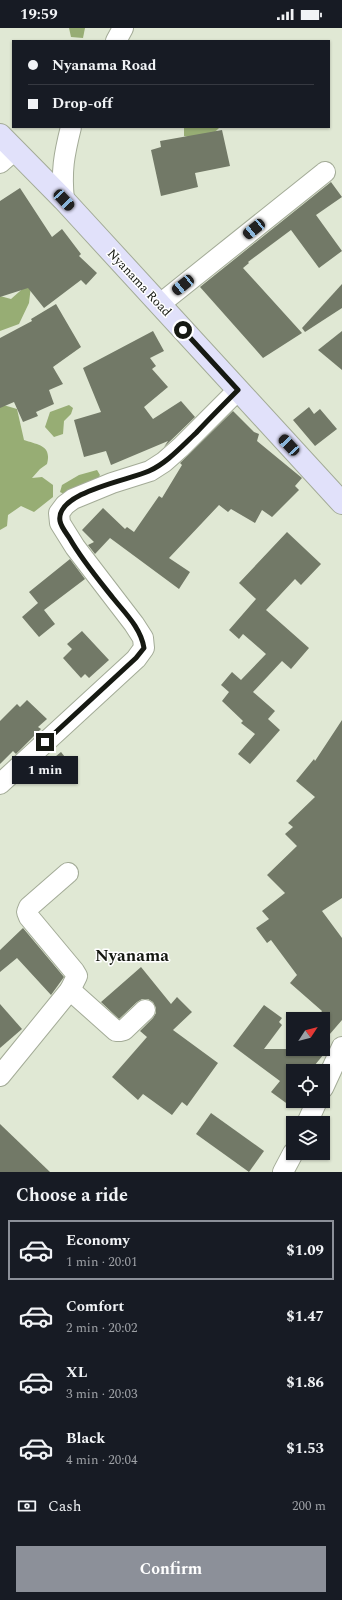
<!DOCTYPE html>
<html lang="en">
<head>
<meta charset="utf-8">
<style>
  :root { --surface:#171b24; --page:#242831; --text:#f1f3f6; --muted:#9ea1a6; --line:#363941; --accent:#8c9099 }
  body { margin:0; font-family:Spectral,serif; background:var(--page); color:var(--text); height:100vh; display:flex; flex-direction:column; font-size:15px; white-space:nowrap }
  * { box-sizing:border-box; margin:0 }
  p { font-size:13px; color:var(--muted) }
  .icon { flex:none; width:22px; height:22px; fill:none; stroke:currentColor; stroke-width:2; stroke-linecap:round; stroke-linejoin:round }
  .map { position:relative; height:1144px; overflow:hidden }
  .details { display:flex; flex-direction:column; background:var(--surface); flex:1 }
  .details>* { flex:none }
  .hud { position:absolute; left:12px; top:12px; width:318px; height:88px; border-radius:0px; box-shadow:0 1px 3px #0004; display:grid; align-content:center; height:88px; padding:0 16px; background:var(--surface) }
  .needle { width:26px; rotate:54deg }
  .buttons { position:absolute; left:286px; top:984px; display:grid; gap:8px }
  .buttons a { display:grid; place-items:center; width:44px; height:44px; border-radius:0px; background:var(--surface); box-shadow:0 1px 3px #0004; font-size:20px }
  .end { position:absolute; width:18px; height:18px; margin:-9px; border:5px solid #161912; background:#fff; box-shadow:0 0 0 2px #fff }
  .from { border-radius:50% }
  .bubble { position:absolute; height:28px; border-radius:0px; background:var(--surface); box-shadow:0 1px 3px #0004; font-size:13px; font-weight:700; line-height:28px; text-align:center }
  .car { position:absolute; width:12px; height:24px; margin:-12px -6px; border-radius:5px; box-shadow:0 0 3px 1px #0007; background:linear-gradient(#222 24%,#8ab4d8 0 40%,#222 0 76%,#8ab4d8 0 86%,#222 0) }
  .hud b { display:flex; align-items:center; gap:14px; height:38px; font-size:15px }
  .hud b+b { border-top:1px solid var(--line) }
  .hud i { width:10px; height:10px; background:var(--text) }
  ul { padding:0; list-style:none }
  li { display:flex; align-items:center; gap:12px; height:60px; margin:0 8px 6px; padding:0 8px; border:2px solid transparent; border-radius:0px }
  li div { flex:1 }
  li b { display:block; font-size:15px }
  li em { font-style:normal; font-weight:700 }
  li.current { border-color:var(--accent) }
  li>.icon { width:36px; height:36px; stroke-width:1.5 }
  h2 { padding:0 16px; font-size:18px; line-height:48px }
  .pay { display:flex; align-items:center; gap:10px; height:44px; padding:0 16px; font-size:15px }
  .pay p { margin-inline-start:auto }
  .cta { display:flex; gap:8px; margin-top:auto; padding:8px 16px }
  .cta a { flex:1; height:46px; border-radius:0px; background:var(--accent); color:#fff; font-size:16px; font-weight:700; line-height:46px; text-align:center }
  .status { display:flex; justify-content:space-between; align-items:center; height:28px; padding:0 20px; background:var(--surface); direction:ltr }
  .status svg { height:11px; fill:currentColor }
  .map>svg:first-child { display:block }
  .forest { fill:#97ad74 }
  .building { fill:#727967 }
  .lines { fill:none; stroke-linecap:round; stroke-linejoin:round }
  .street-casing { stroke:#a3ab97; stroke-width:22 }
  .secondary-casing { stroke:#a3ab97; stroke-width:24 }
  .street { stroke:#fff; stroke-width:20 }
  .secondary { stroke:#e1e1fa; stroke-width:22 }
  .route { stroke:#161912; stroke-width:5 }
  .labels { text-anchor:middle; stroke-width:3; stroke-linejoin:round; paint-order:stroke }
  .street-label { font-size:13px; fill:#161912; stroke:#fff }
  .district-label { font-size:17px; font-weight:bold; fill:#161912; stroke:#fff }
</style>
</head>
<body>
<div class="status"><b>19:59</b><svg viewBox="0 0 49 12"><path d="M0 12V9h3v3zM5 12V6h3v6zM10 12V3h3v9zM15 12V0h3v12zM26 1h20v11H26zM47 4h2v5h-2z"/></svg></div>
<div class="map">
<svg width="342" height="1144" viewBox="0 0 342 1144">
  <rect width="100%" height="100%" fill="#e0e8d4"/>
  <g class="forest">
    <polygon points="69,0 85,0 83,10 71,9"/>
    <polygon points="184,99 220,99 211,108 193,110 184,108"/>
    <polygon points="28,256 31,258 29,275 19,296 0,303 0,268 11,271"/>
    <path d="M0,376L17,381L24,412C38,417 52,417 47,436L40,441L32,450L42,449L53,457V469L34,484L21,478L8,487L7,498L0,502Z"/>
    <polygon points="69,377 73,380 71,386 64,393 63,406 54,409 45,399 50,384"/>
    <polygon points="97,442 100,447 97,452 64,466 60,464 62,457 79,447"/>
  </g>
  <g class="building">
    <polygon points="222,102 230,138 195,145 198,159 161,168 151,122 161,119 160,113"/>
    <polygon points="331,154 342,169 316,187 342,223 319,240 291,202 248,234 249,235 243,240 302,305 263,330 200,259"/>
    <polygon points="20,160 52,209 62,201 81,226 79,228 97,245 86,257 81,252 44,280 28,260 0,269 0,173"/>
    <polygon points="342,256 342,280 305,304 302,300"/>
    <polygon points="56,276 81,319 53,339 63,356 49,362 54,376 36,384 38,388 23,394 14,374 0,380 0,310 32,293 31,291"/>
    <polygon points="153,303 164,323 150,330 156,338 152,341 168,359 144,379 153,391 181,373 195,389 164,419 168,413 111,437 106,423 84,429 74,392 101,384 83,340"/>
    <polygon points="342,303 342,342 318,322"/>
    <polygon points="309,379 314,386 320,381 337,401 315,418 293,392"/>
    <polygon points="233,383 254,404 259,406 257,413 302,450 295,458 299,462 272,489 262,482 255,495 231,481 228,484 219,477 169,530 190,544 179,561 110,510 95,526 88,517 94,514 82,502 103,480 125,501 127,499 134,504 159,468 162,470 182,437 180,435"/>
    <polygon points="287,504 321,536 301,557 295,551 266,582 309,620 291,641 282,633 253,664 275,683 268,691 280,702 250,736 238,726 255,706 241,695 243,693 222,673 229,664 221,657 232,644 241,652 266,626 243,606 239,611 229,602 256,571 239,555"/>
    <polygon points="70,531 85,551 44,582 55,596 39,609 22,589 38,575 29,564"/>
    <polygon points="82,603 109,632 89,650 85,646 81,650 63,630 72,621 67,616"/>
    <polygon points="27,672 47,691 38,699 41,701 16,726 13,723 0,736 0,693 17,676 20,679"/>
    <polygon points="342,692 342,870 322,883 342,910 342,992 323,1014 323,988 320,986 322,983 290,955 297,947 271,912 267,915 256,900 269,891 262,883 285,865 267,847 297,818 285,806 293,799 288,795 315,769 296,753 314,731 315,733"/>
    <polygon points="61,724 72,738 55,752 44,738"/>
    <polygon points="23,900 64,949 51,967 17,930 0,944 0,922"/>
    <polygon points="141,939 171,976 177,969 192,984 173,1002 218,1035 187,1078 182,1074 172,1087 143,1066 138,1072 112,1049 147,1009 140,1003 153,990 156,985 156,980 153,974 148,971 142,971 137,974 119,991 101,974"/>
    <polygon points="0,976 22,1001 0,1020"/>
    <polygon points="264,977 282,990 279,994 282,997 264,1021 328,1021 310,1043 293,1043 293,1080 271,1064 280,1053 233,1018"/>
    <polygon points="211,1085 264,1123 249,1144 196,1106"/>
    <polygon points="0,1096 50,1144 0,1144"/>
  </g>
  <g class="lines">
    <g class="street-casing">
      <g id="street">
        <polyline points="116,13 123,0"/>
        <polyline points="0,135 15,122"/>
        <path d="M64,172C61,143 64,127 71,99"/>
        <polyline points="160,276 325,144"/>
        <polyline points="0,756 136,631 144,620 143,610 134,596 75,519 60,495 59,485 65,477 73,471 112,455 150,443 164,434 181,419 238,362"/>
        <polyline points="68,845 29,879 27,884 29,889 74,943 77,948 70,962"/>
        <polyline points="0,1048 70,962 116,1003 120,1003 124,1002 145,982"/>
        <polyline points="323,1060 342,1019"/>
        <polyline points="307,1095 317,1073"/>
        <polyline points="283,1144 293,1125"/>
      </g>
    </g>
    <g class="secondary-casing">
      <polyline id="secondary" points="0,107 64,172 342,475"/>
    </g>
    <use href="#street" class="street"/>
    <use href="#secondary" class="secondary"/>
  </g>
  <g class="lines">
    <path class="route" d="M45,714L136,630L144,620C141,600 125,585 113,570C98,551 82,532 70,511C67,506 61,499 60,493C55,464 130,452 149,443C167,435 182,418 196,405C210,390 224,376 238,362L183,302"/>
  </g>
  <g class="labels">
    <g class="street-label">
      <text transform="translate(140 254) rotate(47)" y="5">Nyanama Road</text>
    </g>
    <g class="district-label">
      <text x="132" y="933">Nyanama</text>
    </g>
  </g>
</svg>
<div class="buttons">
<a><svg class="needle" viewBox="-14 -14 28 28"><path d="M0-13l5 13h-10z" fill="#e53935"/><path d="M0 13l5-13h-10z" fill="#9ea1a6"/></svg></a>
<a><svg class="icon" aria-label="locate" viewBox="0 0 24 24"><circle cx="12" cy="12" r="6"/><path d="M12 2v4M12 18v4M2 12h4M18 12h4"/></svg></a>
<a><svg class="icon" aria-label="layers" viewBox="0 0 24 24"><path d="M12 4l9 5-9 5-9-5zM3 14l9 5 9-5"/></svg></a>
</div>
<i class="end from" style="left:183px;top:302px"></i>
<i class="end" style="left:45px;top:714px"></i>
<div class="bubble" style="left:12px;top:728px;width:66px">1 min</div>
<i class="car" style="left:64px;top:172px;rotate:137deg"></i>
<i class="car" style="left:254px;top:201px;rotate:231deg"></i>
<i class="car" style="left:183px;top:257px;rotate:231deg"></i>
<i class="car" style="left:289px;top:417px;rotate:317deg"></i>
<div class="hud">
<b><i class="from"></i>Nyanama Road</b>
<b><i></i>Drop-off</b>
</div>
</div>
<section class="details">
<h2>Choose a ride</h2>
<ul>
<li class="current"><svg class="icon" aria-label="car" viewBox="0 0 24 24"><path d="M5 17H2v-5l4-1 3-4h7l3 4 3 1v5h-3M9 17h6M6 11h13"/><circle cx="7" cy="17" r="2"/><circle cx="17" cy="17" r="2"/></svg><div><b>Economy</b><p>1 min · 20:01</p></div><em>$1.09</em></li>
<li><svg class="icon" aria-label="car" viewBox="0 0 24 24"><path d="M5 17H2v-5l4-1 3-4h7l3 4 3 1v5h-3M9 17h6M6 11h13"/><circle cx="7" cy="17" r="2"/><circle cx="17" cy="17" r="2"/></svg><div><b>Comfort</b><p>2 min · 20:02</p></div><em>$1.47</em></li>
<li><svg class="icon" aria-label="car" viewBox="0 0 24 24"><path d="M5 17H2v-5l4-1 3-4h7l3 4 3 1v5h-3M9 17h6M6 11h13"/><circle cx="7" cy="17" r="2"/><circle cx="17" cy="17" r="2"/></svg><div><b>XL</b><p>3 min · 20:03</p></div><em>$1.86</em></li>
<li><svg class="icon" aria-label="car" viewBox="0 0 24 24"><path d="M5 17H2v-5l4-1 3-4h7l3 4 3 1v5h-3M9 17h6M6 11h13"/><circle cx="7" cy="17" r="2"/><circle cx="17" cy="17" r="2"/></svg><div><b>Black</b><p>4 min · 20:04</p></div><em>$1.53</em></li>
</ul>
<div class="pay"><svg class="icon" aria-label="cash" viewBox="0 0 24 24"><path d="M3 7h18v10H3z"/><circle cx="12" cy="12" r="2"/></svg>Cash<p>200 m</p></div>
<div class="cta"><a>Confirm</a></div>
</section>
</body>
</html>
